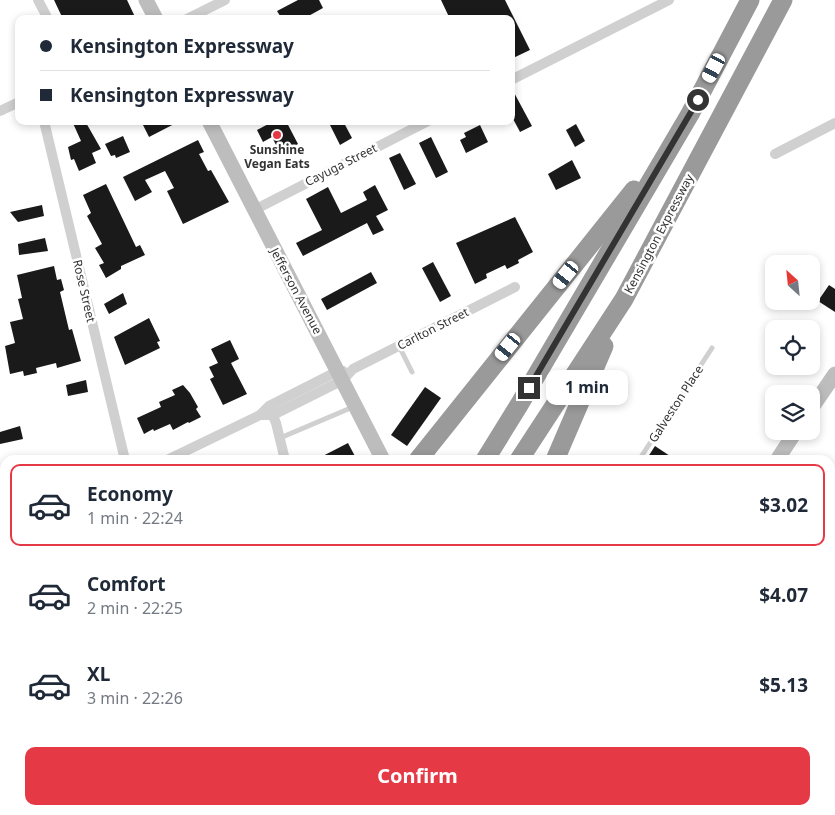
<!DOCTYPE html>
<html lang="en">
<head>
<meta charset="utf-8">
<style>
  :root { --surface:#fff; --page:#f2f2f3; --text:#1f2937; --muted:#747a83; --line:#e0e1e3; --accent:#e63946 }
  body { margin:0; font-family:"Noto Sans",sans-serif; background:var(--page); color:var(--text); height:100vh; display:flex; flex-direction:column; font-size:19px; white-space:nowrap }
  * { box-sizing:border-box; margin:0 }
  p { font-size:16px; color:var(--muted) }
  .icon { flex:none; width:28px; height:28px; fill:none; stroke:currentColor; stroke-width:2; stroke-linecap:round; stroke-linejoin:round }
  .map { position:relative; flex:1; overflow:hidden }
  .drawer { position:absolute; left:0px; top:455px; width:835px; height:360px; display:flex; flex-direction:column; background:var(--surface); border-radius:15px 15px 0 0; box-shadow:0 2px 8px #0003 }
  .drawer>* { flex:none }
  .hud { position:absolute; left:15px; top:15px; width:500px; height:110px; border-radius:10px; box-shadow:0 2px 8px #0003; display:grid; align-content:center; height:110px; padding:0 25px; background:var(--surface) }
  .needle { width:32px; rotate:333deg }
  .buttons { position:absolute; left:765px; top:255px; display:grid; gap:10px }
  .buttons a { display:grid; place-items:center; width:55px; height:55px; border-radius:10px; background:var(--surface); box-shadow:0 2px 8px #0003; font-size:25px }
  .end { position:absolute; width:22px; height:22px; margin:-11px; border:6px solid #333; background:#fff; box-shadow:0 0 0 2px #fff }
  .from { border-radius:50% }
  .bubble { position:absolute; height:35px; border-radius:10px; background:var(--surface); box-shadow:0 2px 8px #0003; font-size:16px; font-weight:700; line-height:35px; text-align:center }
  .car { position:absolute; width:15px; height:30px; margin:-15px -8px; border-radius:6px; box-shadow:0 0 4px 1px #0007; background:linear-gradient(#fff 24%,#345 0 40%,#fff 0 76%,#345 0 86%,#fff 0) }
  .hud b { display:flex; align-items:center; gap:18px; height:48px; font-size:19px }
  .hud b+b { border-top:1px solid var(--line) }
  .hud i { width:12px; height:12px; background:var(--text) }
  ul { padding:9px 0 0; list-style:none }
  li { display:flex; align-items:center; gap:15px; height:82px; margin:0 10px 8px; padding:0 15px; border:2px solid transparent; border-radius:10px }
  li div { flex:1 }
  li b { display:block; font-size:19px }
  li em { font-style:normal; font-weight:700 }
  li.active { border-color:var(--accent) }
  li>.icon { width:45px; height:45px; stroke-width:1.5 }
  .action { display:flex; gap:10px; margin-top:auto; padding:10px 25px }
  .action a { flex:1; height:58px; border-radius:10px; background:var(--accent); color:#fff; font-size:20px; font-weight:700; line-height:58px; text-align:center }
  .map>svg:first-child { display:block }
  .building { fill:#1a1a1a }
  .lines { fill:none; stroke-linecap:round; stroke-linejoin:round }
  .lane { stroke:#d0d0d0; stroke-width:5 }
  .street { stroke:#d0d0d0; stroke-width:10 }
  .secondary { stroke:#bdbdbd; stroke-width:15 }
  .highway { stroke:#9a9a9a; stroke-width:19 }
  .route { stroke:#333; stroke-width:6 }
  .poi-dot { fill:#e63946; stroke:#fff; stroke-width:2 }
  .labels { text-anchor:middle; stroke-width:5; stroke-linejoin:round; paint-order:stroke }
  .poi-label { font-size:12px; font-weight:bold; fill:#333; stroke:#fff }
  .street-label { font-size:12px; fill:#333; stroke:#fff }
</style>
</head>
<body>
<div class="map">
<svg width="835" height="815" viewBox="0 0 835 815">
  <rect width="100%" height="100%" fill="#fff"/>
  <g class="building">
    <polygon points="54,0 127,0 136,19 63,19"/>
    <polygon points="298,0 319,0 323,8 303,19 282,19 277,11"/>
    <polygon points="441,0 505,0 530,50 511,59 511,19 450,19"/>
    <polygon points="511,87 532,126 520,132 511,115"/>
    <polygon points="72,121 85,121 101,149 92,153 96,163 79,171 74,159 71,160 68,147 81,141"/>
    <polygon points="151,121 180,121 149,137 143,125"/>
    <polygon points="274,121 286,121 298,144 280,153 272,137 263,142 257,130"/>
    <polygon points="328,121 343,121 352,138 340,145"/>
    <polygon points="576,124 585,141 575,147 566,130"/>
    <polygon points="480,125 488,142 466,153 460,140 466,137 464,133"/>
    <polygon points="123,136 130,152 116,158 115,155 111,156 105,144"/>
    <polygon points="431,137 448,172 436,178 419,143"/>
    <polygon points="198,140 204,152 199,154 208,171 211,170 229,202 183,224 167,191 174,188 165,171 145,180 152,192 135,201 123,177"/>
    <polygon points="400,153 416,184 404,190 389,158"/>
    <polygon points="572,160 581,178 556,190 548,174"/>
    <polygon points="106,184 136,247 140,245 145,255 121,266 121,269 106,278 99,265 104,263 95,248 102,244 87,216 91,213 83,195"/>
    <polygon points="375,185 388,210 376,216 384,230 373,235 367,223 303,256 296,243 322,230 306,199 328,187 341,213 367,200 363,192"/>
    <polygon points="42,205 44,216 18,222 10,212"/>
    <polygon points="515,217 533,252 518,260 519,263 507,269 505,265 486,274 487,278 475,284 456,243"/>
    <polygon points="45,238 48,251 19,255 18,244"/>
    <polygon points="433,262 451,296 440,302 422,268"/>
    <polygon points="54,266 57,280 61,279 64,290 60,292 69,330 72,329 81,361 57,368 56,363 36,368 37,373 24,376 23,371 10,374 5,346 15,343 10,322 23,319 18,299 22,298 17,275"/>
    <polygon points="371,272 377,283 327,310 321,299"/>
    <polygon points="829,285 835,289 835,312 818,301"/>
    <polygon points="123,293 127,304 109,314 104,304"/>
    <polygon points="149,318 160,341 157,342 160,348 125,365 114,337"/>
    <polygon points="230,340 239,359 231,363 247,394 223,405 210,379 214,377 209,367 218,363 211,349"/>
    <polygon points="86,380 88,392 68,396 66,385"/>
    <polygon points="183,385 190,393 198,407 196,409 201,417 189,423 188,422 173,430 170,424 154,431 153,429 144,434 137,418 161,407 159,402 175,395 172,390"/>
    <polygon points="425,387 441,398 407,446 391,435"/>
    <polygon points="20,426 23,439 0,444 0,432"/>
    <polygon points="348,443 357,460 315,460"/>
    <polygon points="655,446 676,460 646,460"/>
  </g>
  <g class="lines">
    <g class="lane">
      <polyline points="399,346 412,372"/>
      <polyline points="280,438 353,407"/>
      <polyline points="639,460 712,348"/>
    </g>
    <g class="street">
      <polyline points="38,0 48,19"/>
      <polyline points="187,19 225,0"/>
      <polyline points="511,80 669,0"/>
      <polyline points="0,111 19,102"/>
      <polyline points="44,121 125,460"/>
      <polyline points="775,154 835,123"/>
      <polyline points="254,210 428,121"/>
      <polyline points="271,411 276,423 285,460"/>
      <polyline points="260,415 273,415 343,380 353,369 515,287"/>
      <polyline points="167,460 260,415 269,406 338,371 343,371"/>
      <polyline points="0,541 5,539"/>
      <polyline points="0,606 5,627"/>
      <polyline points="830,632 835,642"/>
      <polyline points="830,726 835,718"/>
      <polyline points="49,810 51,815"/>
      <polyline points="770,815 774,810"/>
    </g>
    <g class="secondary">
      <polyline points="146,0 156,19"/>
      <polyline points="209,121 383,460"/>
      <polyline points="811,409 835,374"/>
      <polyline points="777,460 796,431"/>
      <polyline points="562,810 564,815"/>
      <polyline points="207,815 210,810"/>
      <polyline points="321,815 324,810"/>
      <polyline points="544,815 548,810"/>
    </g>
    <g class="highway">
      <polyline points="418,460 634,190"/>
      <polyline points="485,460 519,405 690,114 750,0"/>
      <polyline points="519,460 624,299 783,0"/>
      <polyline points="555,460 604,346"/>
      <polyline points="248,815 251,810"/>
      <polyline points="282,815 286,810"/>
    </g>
  </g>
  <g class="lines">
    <polyline class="route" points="529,388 698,100"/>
  </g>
  <circle class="poi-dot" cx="277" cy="135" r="5"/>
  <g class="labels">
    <g class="poi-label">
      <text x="277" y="154">Sunshine<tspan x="277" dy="14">Vegan Eats</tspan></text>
    </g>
    <g class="street-label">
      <text transform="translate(341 165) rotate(-27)" y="4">Cayuga Street</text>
      <text transform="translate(659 234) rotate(-62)" y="4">Kensington Expressway</text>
      <text transform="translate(84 291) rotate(77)" y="4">Rose Street</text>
      <text transform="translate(296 291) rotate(62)" y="4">Jefferson Avenue</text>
      <text transform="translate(433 329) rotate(-27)" y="4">Carlton Street</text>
      <text transform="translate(676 404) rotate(-57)" y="4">Galveston Place</text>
    </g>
  </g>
</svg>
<div class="buttons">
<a><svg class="needle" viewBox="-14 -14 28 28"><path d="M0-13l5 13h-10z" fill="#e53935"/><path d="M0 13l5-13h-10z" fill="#747a83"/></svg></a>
<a><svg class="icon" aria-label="locate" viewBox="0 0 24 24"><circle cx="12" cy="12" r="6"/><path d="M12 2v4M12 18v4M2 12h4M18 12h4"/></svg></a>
<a><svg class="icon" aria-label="layers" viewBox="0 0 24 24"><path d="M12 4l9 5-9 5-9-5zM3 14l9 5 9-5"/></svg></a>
</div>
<i class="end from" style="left:698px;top:100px"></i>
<i class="end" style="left:529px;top:388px"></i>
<div class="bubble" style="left:546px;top:370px;width:82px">1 min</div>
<i class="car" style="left:714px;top:68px;rotate:208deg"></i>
<i class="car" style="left:566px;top:275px;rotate:219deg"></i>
<i class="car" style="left:508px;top:347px;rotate:219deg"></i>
<div class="hud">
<b><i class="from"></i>Kensington Expressway</b>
<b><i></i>Kensington Expressway</b>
</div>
<section class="drawer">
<ul>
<li class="active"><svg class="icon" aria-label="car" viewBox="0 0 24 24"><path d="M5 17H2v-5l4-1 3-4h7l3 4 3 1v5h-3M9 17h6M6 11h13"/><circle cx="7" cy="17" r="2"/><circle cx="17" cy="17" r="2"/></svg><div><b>Economy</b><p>1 min · 22:24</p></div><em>$3.02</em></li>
<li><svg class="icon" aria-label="car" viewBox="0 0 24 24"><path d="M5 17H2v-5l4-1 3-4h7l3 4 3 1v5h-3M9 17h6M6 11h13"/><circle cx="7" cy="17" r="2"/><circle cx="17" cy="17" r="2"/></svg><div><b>Comfort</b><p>2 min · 22:25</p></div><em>$4.07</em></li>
<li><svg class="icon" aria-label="car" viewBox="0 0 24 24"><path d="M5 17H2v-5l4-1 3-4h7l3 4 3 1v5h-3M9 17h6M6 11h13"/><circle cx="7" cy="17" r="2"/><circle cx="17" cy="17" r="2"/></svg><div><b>XL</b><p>3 min · 22:26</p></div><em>$5.13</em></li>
</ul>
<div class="action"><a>Confirm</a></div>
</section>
</div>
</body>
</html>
